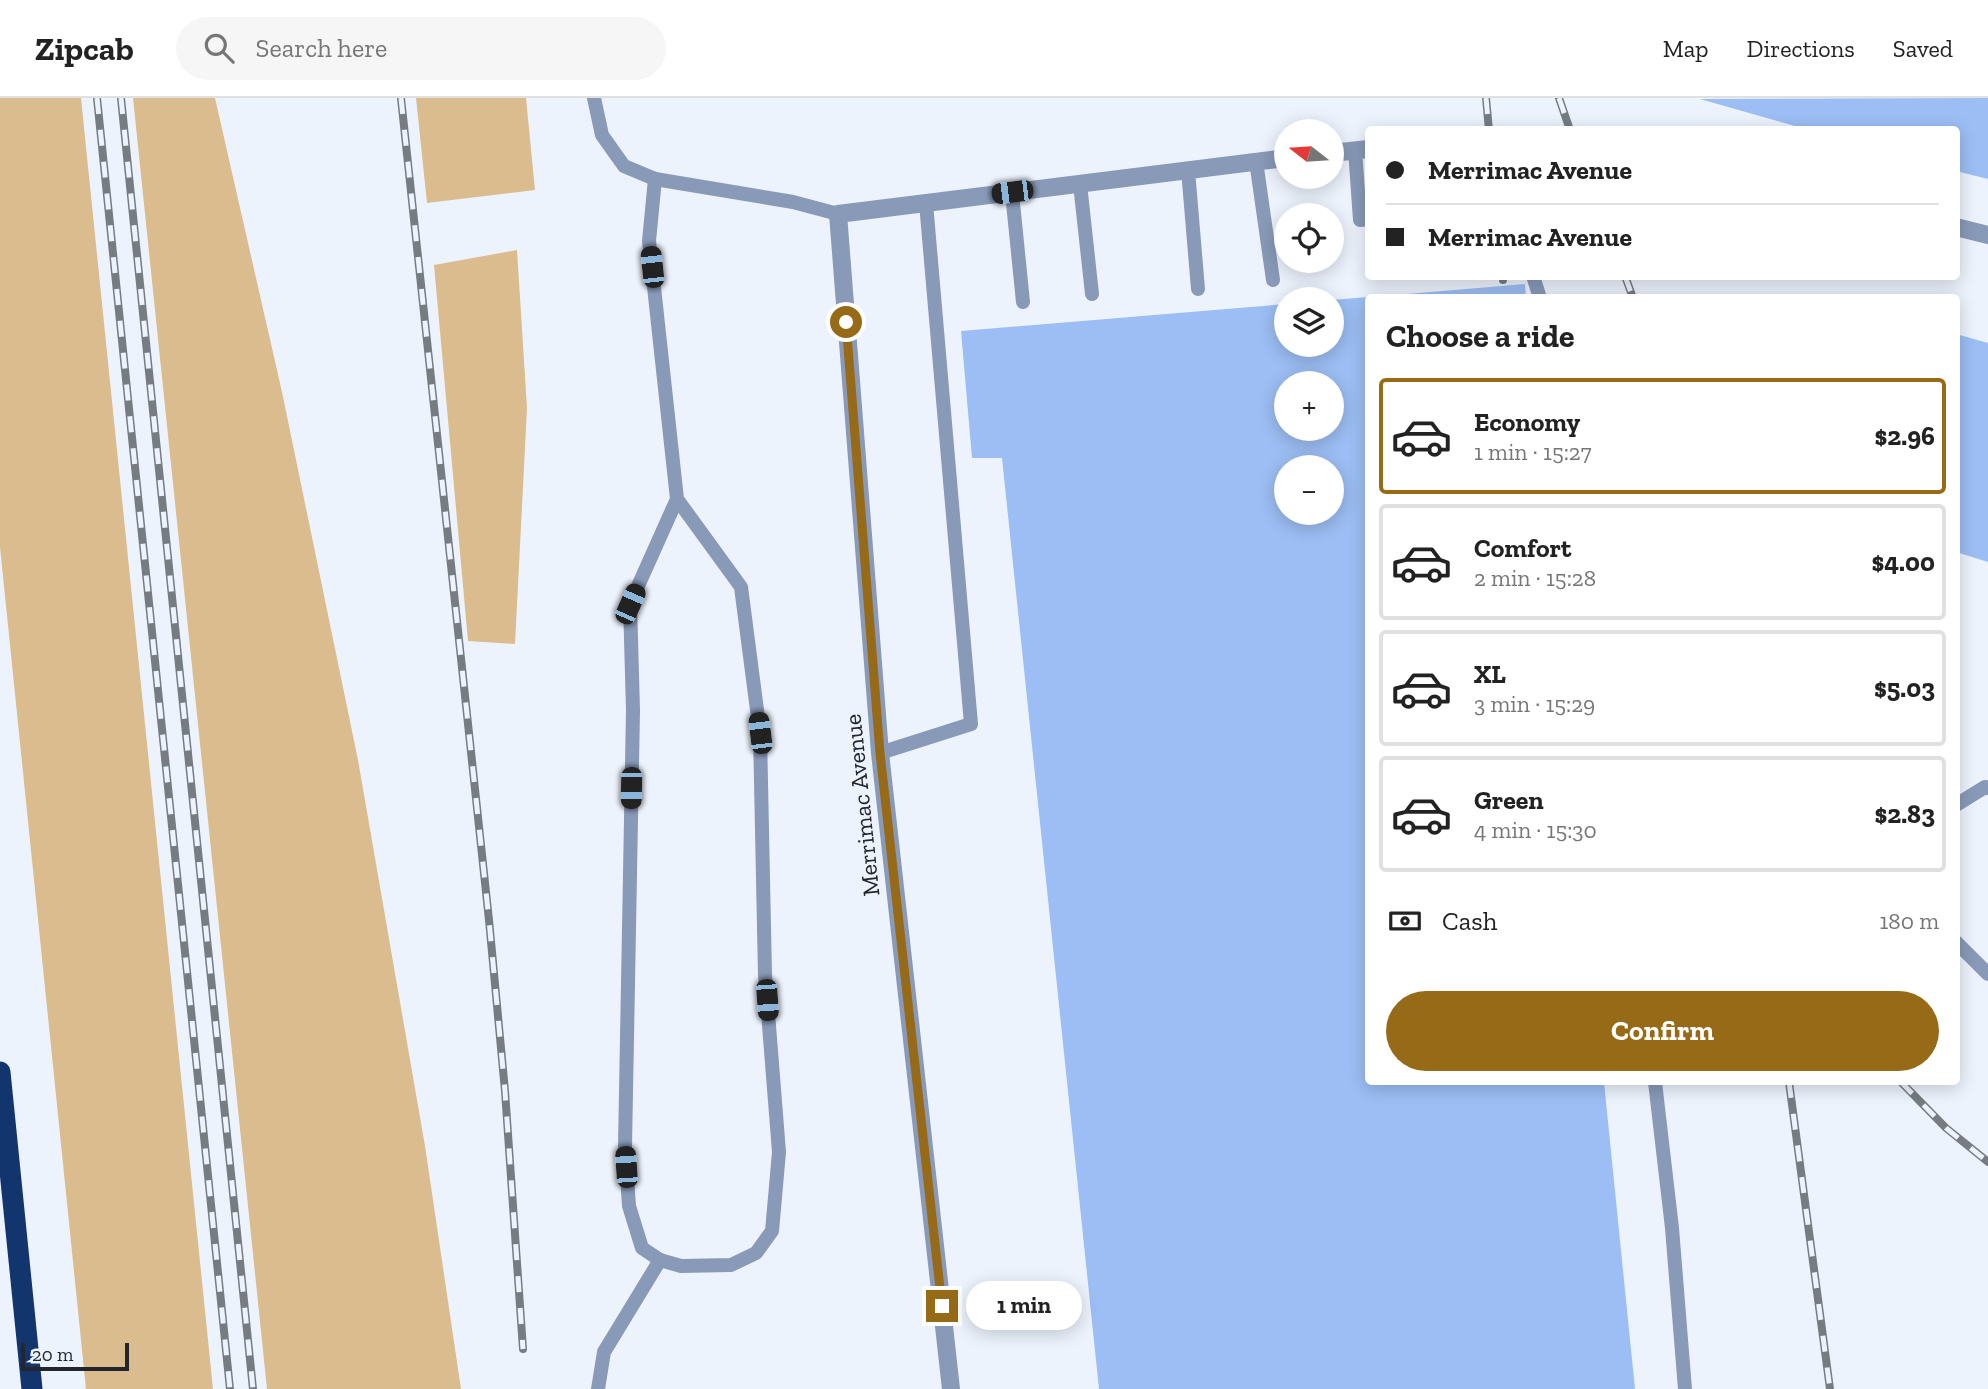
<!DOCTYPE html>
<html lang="en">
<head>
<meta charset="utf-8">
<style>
  :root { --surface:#fff; --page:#f6f6f6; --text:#222; --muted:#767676; --line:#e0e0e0; --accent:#966a17 }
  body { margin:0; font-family:"Zilla Slab",serif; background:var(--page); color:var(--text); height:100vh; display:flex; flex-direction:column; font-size:26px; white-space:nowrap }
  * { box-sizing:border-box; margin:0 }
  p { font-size:23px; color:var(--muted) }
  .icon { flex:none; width:38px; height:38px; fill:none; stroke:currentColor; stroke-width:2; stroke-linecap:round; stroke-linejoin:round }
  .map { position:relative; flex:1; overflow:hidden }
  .details { position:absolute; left:1365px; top:196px; width:595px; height:791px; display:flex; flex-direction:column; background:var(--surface); border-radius:7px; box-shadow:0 4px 18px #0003 }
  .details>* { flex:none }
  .guide { position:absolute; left:1365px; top:28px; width:595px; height:154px; border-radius:7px; box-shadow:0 4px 18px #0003; display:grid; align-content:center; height:154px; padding:0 21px; background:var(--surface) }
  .needle { width:46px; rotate:287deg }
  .buttons { position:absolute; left:1274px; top:21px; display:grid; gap:14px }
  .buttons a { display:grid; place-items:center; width:70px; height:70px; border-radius:50%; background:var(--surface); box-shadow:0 4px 18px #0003; font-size:35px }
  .scale { position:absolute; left:21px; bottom:18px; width:108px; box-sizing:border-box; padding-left:7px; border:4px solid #23262c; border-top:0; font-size:19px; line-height:24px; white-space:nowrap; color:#23262c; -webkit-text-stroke:5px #edf3fd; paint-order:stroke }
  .end { position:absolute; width:32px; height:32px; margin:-16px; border:9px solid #966a17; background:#fff; box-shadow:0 0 0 4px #fff }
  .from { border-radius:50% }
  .bubble { position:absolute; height:49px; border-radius:24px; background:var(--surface); box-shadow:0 4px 18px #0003; font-size:23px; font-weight:800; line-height:49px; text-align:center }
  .car { position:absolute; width:21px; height:42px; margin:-21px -10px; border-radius:9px; box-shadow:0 0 5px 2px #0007; background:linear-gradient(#222 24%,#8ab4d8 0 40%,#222 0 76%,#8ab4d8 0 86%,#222 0) }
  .guide b { display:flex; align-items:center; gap:24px; height:66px; font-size:26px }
  .guide b+b { border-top:2px solid var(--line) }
  .guide i { width:18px; height:18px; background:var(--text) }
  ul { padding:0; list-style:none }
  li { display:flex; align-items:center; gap:21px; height:116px; margin:0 14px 10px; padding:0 7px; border:4px solid var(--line); border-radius:7px }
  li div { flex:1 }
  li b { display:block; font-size:26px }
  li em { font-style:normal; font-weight:800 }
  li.current { border-color:var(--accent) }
  li>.icon { width:63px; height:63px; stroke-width:1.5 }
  h2 { padding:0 21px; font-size:32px; line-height:84px }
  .pay { display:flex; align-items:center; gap:18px; height:77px; padding:0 21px; font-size:26px }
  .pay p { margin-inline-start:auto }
  .primary-button { display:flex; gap:14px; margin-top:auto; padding:14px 21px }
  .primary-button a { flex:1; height:80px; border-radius:42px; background:var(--accent); color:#fff; font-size:28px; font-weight:800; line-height:80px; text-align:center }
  header { display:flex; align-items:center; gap:42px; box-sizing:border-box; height:98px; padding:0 35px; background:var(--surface); border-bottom:2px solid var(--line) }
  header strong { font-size:33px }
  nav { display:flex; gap:38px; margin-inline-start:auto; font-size:24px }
  .search { width:490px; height:63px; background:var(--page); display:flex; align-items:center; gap:18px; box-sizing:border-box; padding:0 24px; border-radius:38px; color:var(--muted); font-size:26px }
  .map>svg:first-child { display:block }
  .green { fill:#dabc8e }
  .building { fill:#9cbef4; fill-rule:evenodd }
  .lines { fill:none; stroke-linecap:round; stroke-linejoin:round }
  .service { stroke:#889ab8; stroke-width:14 }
  .minor { stroke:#889ab8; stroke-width:18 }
  .motorway { stroke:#12356e; stroke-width:21 }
  .rail-casing { stroke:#777c83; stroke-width:8 }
  .rail { stroke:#edf3fd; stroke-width:5; stroke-dasharray:16; stroke-linecap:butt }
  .route { stroke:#966a17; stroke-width:9 }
  .labels { text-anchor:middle; stroke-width:5; stroke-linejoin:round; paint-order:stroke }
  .street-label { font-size:24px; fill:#23262c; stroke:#edf3fd }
</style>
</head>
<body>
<header>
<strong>Zipcab</strong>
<div class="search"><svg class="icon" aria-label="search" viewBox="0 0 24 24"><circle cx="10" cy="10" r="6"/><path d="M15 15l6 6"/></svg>Search here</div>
<nav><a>Map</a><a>Directions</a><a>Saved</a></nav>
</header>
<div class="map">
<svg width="1988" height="1291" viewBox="0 0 1988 1291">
  <rect width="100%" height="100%" fill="#edf3fd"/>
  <g class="green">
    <polygon points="0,0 81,0 213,1291 86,1291 0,449"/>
    <polygon points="133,0 215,0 282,294 358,662 425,1048 461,1291 267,1291"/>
    <polygon points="416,0 526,0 535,92 427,105"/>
    <polygon points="517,152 527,310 515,546 468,543 434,167"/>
  </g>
  <g class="building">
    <polygon points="1988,0 1988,81 1956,73 1956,32 1809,32 1700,1"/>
    <polygon points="1525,186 1526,200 1383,200 1383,198"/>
    <path d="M1368,199V984H1604L1635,1291H1099L1002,360H972L961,233L1286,206V247H1332V202ZM1286,285H1332V331H1286ZM1286,369H1332V415H1286Z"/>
    <polygon points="1956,236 1988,245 1988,464 1956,454"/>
  </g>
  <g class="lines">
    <g class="service">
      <polyline points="594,0 602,37 624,68 655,81 793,104 838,116"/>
      <polyline points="1355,52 1360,122 1368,121"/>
      <polyline points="1256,63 1273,182"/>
      <polyline points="1188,72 1198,191"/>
      <polyline points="655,81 649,143 677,401 630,506 633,612 625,1049 629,1108 642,1150 660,1162 681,1168 731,1167 756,1155 772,1133 779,1054 765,877 760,635 741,489 677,401"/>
      <polyline points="1080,86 1092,196"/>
      <polyline points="1012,95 1023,204"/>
      <polyline points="1533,178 1540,200"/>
      <polyline points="880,655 971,626 926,105"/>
      <polyline points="1956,707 1985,689 1988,690"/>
      <polyline points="1956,844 1988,876"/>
      <polyline points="1655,984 1672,1130 1685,1291"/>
      <polyline points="598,1291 604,1254 660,1162"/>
    </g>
    <g class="minor">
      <polyline points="1332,55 1368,51"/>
      <polyline points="1956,129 1988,137"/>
      <polyline points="951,1291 880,655 838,116 1286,60"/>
    </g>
    <polyline class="motorway" points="0,974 32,1291"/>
    <g class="rail-casing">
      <g id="rail">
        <polyline points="97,0 230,1291"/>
        <polyline points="121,0 253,1291"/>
        <polyline points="401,0 489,822 505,993 523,1251"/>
        <polyline points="1486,0 1489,32"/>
        <polyline points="1559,0 1570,32"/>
        <polyline points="1503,178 1503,182"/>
        <polyline points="1625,178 1633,200"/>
        <polyline points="1789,984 1830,1291"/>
        <polyline points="1901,984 1946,1030 1988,1064"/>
      </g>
    </g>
    <use href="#rail" class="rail"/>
  </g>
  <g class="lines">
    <polyline class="route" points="846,224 880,655 942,1208"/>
  </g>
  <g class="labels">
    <g class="street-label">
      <text transform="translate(862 707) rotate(-96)" y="8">Merrimac Avenue</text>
    </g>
  </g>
</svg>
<div class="buttons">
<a><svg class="needle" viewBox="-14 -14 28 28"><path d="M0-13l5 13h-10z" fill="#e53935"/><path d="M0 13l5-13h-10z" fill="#767676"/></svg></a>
<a><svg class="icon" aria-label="locate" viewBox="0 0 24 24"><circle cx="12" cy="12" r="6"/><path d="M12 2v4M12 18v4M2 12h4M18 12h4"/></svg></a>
<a><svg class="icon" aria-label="layers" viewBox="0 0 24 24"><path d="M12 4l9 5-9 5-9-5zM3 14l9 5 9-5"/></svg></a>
<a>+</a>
<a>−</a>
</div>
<div class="scale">20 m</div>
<i class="end from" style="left:846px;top:224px"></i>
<i class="end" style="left:942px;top:1208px"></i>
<div class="bubble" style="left:966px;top:1183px;width:116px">1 min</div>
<i class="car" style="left:1012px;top:94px;rotate:263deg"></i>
<i class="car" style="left:652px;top:169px;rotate:354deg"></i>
<i class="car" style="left:630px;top:506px;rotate:24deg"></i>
<i class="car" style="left:760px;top:635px;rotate:353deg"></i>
<i class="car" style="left:631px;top:690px;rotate:181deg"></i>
<i class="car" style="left:767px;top:902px;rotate:176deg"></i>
<i class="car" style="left:626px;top:1069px;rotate:356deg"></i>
<div class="guide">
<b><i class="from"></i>Merrimac Avenue</b>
<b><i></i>Merrimac Avenue</b>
</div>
<section class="details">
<h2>Choose a ride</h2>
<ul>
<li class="current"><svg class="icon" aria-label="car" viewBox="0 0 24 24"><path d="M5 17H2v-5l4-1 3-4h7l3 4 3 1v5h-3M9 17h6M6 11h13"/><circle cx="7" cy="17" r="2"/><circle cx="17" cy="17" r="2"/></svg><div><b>Economy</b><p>1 min · 15:27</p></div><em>$2.96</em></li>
<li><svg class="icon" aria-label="car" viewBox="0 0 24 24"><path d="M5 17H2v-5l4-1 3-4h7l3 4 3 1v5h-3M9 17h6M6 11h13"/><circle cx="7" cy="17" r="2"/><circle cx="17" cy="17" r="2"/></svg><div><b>Comfort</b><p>2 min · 15:28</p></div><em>$4.00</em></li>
<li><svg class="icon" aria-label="car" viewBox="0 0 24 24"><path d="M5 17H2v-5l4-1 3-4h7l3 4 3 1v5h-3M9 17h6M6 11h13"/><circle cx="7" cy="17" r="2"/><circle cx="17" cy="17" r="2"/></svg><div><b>XL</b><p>3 min · 15:29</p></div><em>$5.03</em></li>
<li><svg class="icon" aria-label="car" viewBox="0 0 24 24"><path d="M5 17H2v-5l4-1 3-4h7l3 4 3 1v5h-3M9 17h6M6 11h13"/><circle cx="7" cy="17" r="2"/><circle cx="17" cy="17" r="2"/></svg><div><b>Green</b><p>4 min · 15:30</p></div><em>$2.83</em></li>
</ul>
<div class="pay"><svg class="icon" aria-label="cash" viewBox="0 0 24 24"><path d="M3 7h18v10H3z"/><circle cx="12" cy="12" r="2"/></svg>Cash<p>180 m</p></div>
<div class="primary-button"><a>Confirm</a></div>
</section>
</div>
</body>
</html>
